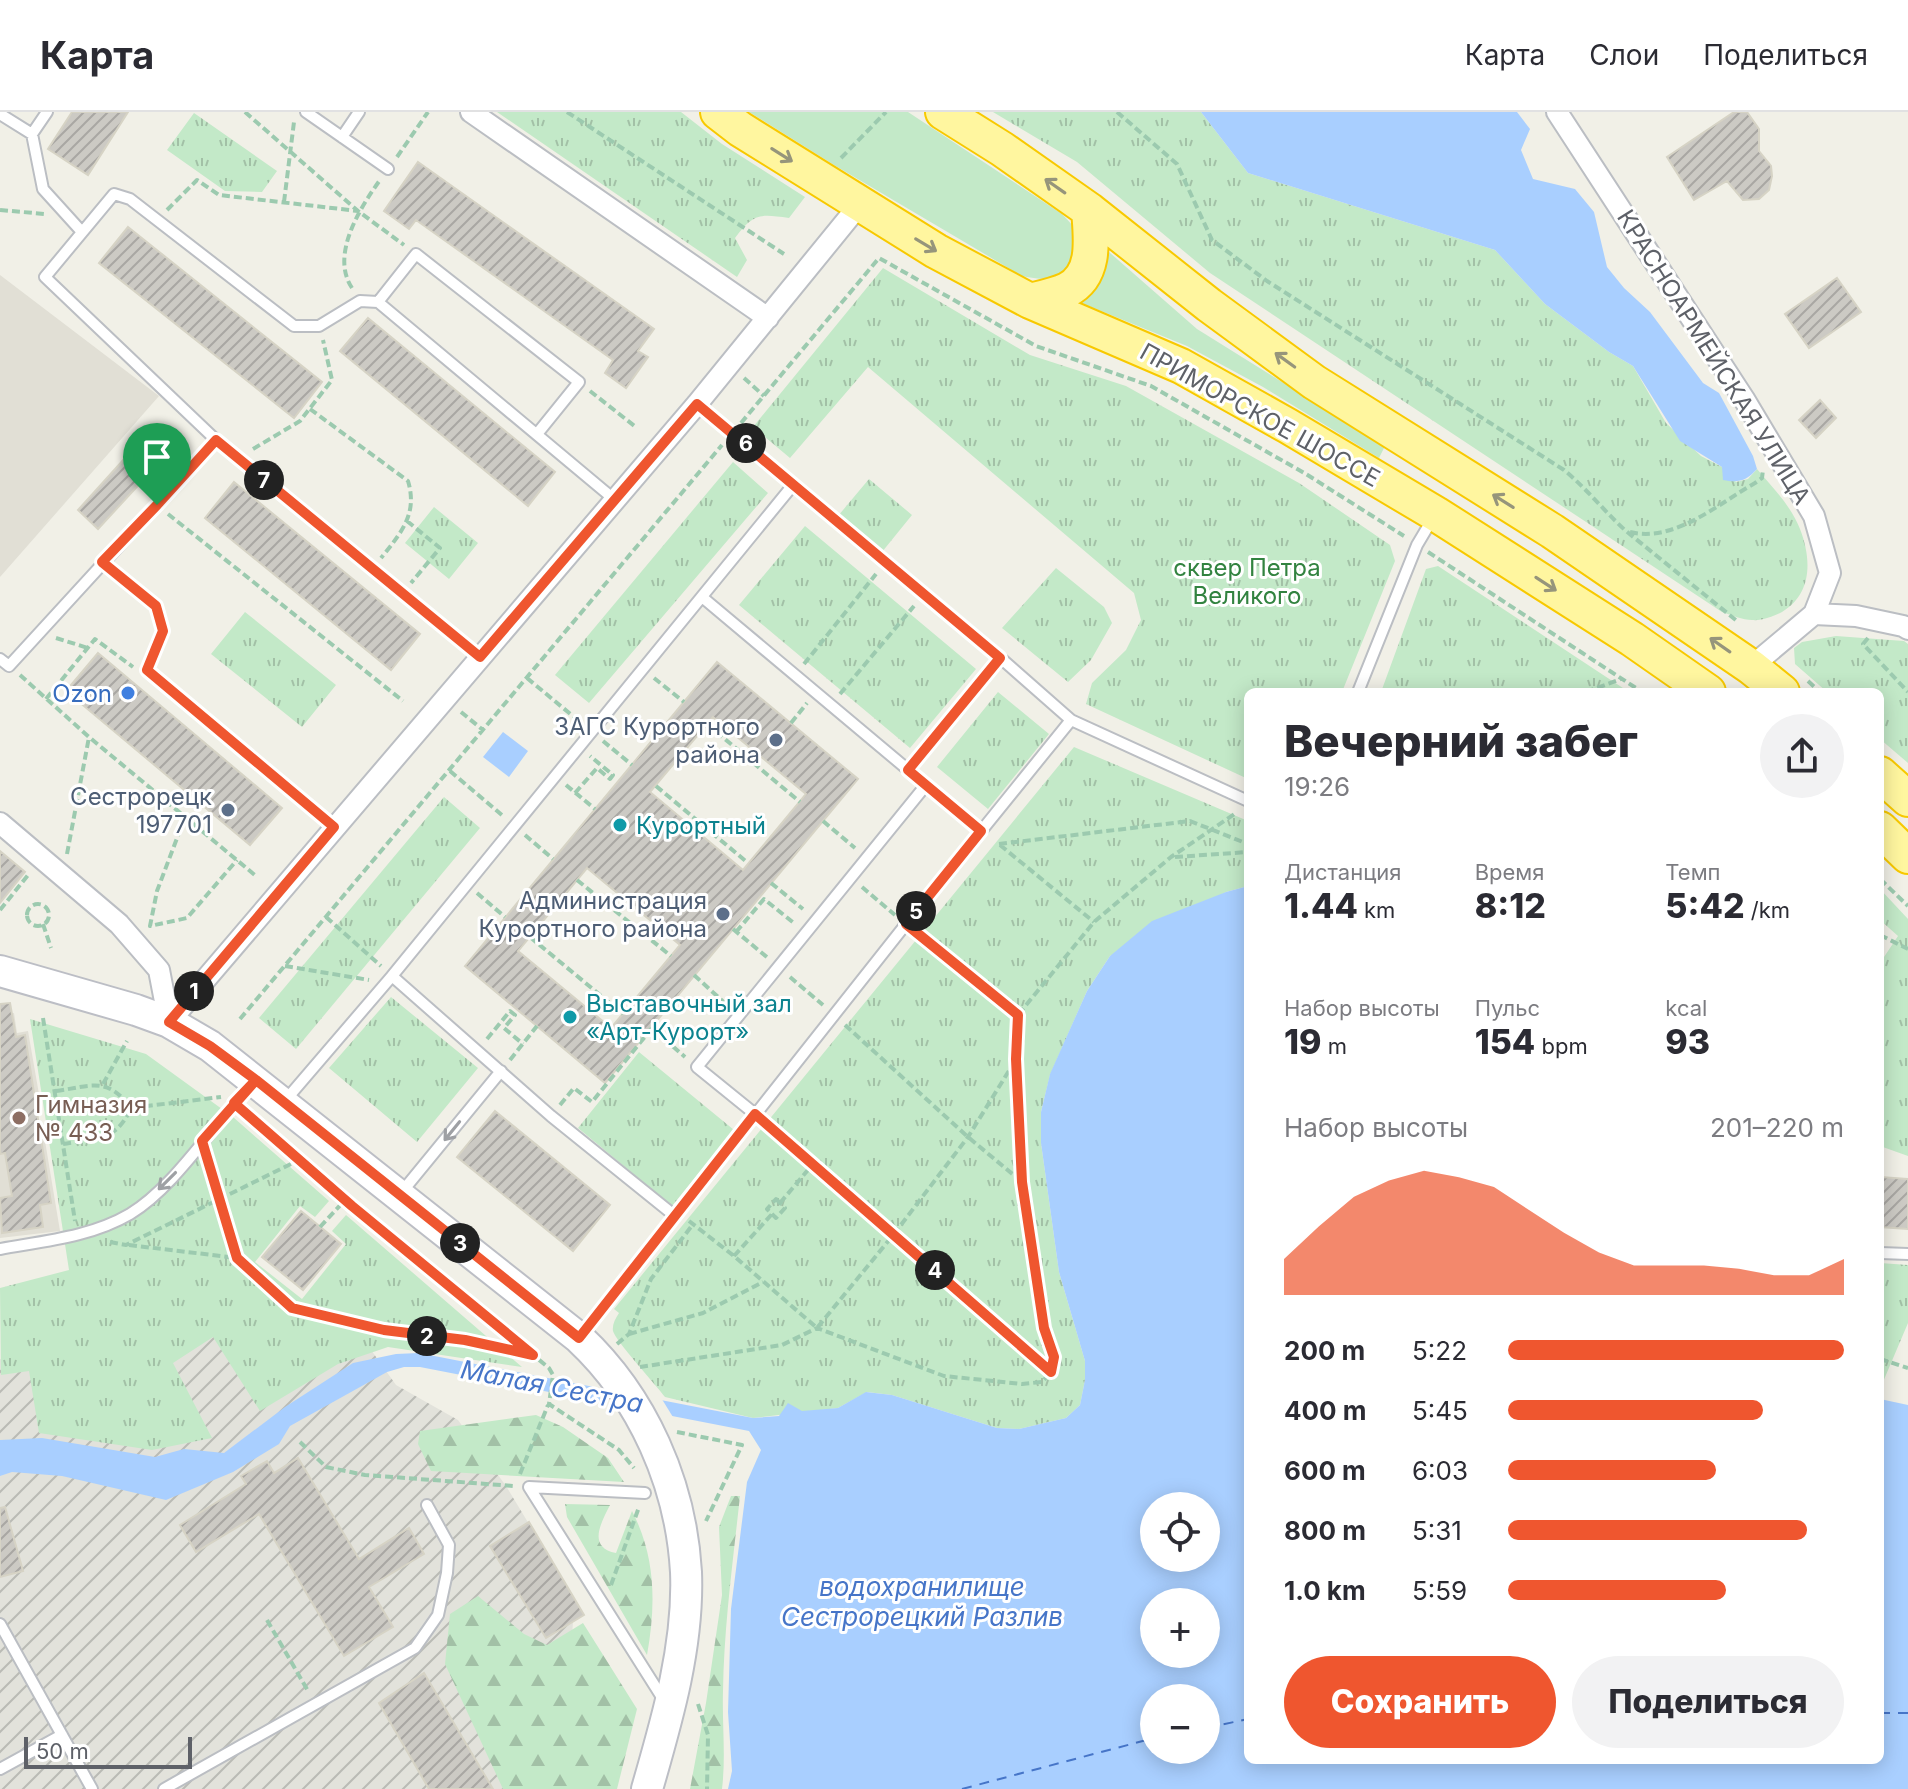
<!DOCTYPE html>
<html lang="ru">
<meta charset="utf-8">
<style>
body{margin:0;font-family:Inter,sans-serif;background:#f2f2f3;color:#2b2b33;height:100vh;display:flex;flex-direction:column;font-size:30px;white-space:nowrap}
*{box-sizing:border-box;margin:0}
p{font-size:26px;color:#7c7c81}
.icon{flex:none;width:44px;height:44px;fill:none;stroke:currentColor;stroke-width:2;stroke-linecap:round;stroke-linejoin:round}
.map{position:relative;flex:1;overflow:hidden}
.details{position:absolute;left:1244px;top:576px;width:640px;height:1076px;display:flex;flex-direction:column;background:#fff;border-radius:12px;box-shadow:0 4px 20px #0003}
.details>*{flex:none}
.fabs{position:absolute;left:1140px;top:1380px;display:grid;gap:16px}
.fabs a{display:grid;place-items:center;width:80px;height:80px;border-radius:50%;background:#fff;box-shadow:0 4px 20px #0003;font-size:40px}
.scale{position:absolute;left:24px;bottom:20px;width:168px;box-sizing:border-box;padding-left:8px;border:4px solid #5e6168;border-top:0;font-size:22px;line-height:28px;white-space:nowrap;color:#5e6168;-webkit-text-stroke:6px #fff;paint-order:stroke}
.pin{position:absolute;display:grid;place-items:center;width:68px;height:68px;color:#fff;margin:-82px -34px;border-radius:50% 50% 50% 0;rotate:-45deg;box-shadow:0 0 8px #0007}
.pin .icon{rotate:45deg}
.km{position:absolute;width:40px;height:40px;margin:-20px;border-radius:50%;background:#222;color:#fff;font-size:22px;line-height:40px;text-align:center}
.round{display:grid;place-items:center;flex:none;width:84px;height:84px;border-radius:42px;background:#f2f2f3}
.head{display:flex;align-items:center;justify-content:space-between;height:136px;padding:0 40px}
h1{font-size:44px;font-weight:800;line-height:60px}
.stats{display:grid;grid-template-columns:repeat(3,1fr);gap:12px;height:136px;padding:8px 40px}
.stats div{display:grid;align-content:center}
.stats b{font-size:34px;font-weight:800}
.stats small{font-size:22px;font-weight:400}
.stats p{font-size:22px}
.chart{height:224px;padding:16px 40px}
.chart p{display:flex;justify-content:space-between}
.chart svg{width:100%;height:144px;margin-top:8px;fill:#ef562f;opacity:.7}
.action{display:flex;gap:16px;margin-top:auto;padding:16px 40px}
.action a{flex:1;height:92px;border-radius:48px;background:#ef562f;color:#fff;font-size:32px;font-weight:800;line-height:92px;text-align:center}
.action a+a{background:#f2f2f3;color:#2b2b33}
ul{padding:0 40px;list-style:none;font-size:26px}
li{display:grid;grid-template-columns:128px 96px 1fr;align-items:center;height:60px}
li i{height:20px;border-radius:10px;background:#ef562f}
header{display:flex;align-items:center;gap:48px;box-sizing:border-box;height:112px;padding:0 40px;background:#fff;border-bottom:2px solid #e1e1e2}
header strong{font-size:38px}
nav{display:flex;gap:44px;margin-inline-start:auto;font-size:28px}
.map>svg:first-child{display:block}
.industrial{fill:url(#industrial-furrows)}
.education{fill:#e1dfd5}
.green{fill:#c3e9c8}
.forest{fill:url(#forest-firs)}
.park{fill:url(#park-tufts)}
.water{fill:#a9cfff;fill-rule:evenodd}
.pier{fill:#f1f0e7}
.lines{fill:none;stroke-linecap:round;stroke-linejoin:round}
.ferry{stroke:#4675c8;stroke-width:2;stroke-dasharray:10 8;stroke-linecap:butt}
.building{fill:url(#building-hatch);stroke:#d6d3c5;stroke-width:2;fill-rule:evenodd}
.service-casing{stroke:#bbbec3;stroke-width:14}
.minor-casing{stroke:#bbbec3;stroke-width:24}
.secondary-casing{stroke:#bcbec5;stroke-width:34}
.trunk-casing{stroke:#f8c900;stroke-width:38}
.path{stroke:#9ccaaf;stroke-width:4;stroke-dasharray:8 4;stroke-linecap:butt}
.service{stroke:#fff;stroke-width:10}
.minor{stroke:#fff;stroke-width:20}
.secondary{stroke:#fff;stroke-width:30}
.trunk{stroke:#fff69f;stroke-width:34}
.oneway{stroke:#96957b}
.oneway2{stroke:#9ea0a4}
.route-casing{stroke:#fff;stroke-width:16}
.route{stroke:#ef562f;stroke-width:10}
.shop-dot{fill:#3f7fe0;stroke:#fff;stroke-width:3}
.service-dot{fill:#5c6f8a;stroke:#fff;stroke-width:3}
.culture-dot{fill:#0f9aa8;stroke:#fff;stroke-width:3}
.education-dot{fill:#8d6e63;stroke:#fff;stroke-width:3}
.labels{text-anchor:middle;dominant-baseline:central;stroke-width:6;stroke-linejoin:round;paint-order:stroke}
.street-label{font-size:24px;fill:#5e6168;stroke:#fff}
.park-label{font-size:24px;fill:#328340;stroke:#fff}
.shop-label{font-size:24px;fill:#366cbe;stroke:#fff;text-anchor:end}
.service-label{font-size:24px;fill:#4e5e75;stroke:#fff;text-anchor:end}
.culture-label{font-size:24px;fill:#0d838f;stroke:#fff;text-anchor:start}
.education-label{font-size:24px;fill:#785e54;stroke:#fff;text-anchor:start}
.water-label{font-size:26px;font-style:italic;fill:#4675c8;stroke:#fff}
</style>
<header>
<strong>Карта</strong>
<nav><a>Карта</a><a>Слои</a><a>Поделиться</a></nav>
</header>
<div class="map">
<svg width="1908" height="1677" viewBox="0 0 1908 1677">
<defs>
<pattern id="industrial-furrows" width="10" height="10" patternUnits="userSpaceOnUse" patternTransform="scale(2)"><rect width="10" height="10" fill="#e2e2db"/><path d="M-1 1l2-2M0 10L10 0M9 11l2-2" fill="none" stroke="#babbb5"/></pattern>
<pattern id="forest-firs" width="22" height="20" patternUnits="userSpaceOnUse" patternTransform="scale(2)"><rect width="22" height="20" fill="#c3e9c8"/><path d="M5 1l3.5 6h-7zM16 11l3.5 6h-7z" fill="#a2c0a6"/></pattern>
<pattern id="park-tufts" width="24" height="20" patternUnits="userSpaceOnUse" patternTransform="scale(2)"><rect width="24" height="20" fill="#c3e9c8"/><path d="M3 7l-1-3M5 7V3M7 7l1-3M15 17l-1-3M17 17v-4M19 17l1-3" fill="none" stroke="#a2c0a6"/></pattern>
<pattern id="building-hatch" width="6" height="6" patternUnits="userSpaceOnUse" patternTransform="scale(2)"><rect width="6" height="6" fill="#cccac4"/><path d="M-1 1l2-2M0 6l6-6M5 7l2-2" fill="none" stroke="#a9a7a3"/></pattern>
</defs>
<rect width="100%" height="100%" fill="#f1f0e7"/>
<path class="industrial" d="M168,1222l196,6 32,45 62,35 48,66 78,129 -11,7 -7,99 -11,68h-555v-430l79,-6z"/>
<path class="education" d="M0,163l159,121 -159,181z
M14,901l3,20 11,-2 12,69 -5,2 6,33h3l16,96 -60,7v-223z"/>
<path class="green" d="M749,0h159l154,102 14,15c-5,40 -8,57 -54,47l-188,-111z
M1109,140l88,77 188,117 -6,12 -116,-71 -76,-41 -108,-44 19,-20z"/>
<path class="forest" d="M536,1303l27,12 45,31 16,24 -193,-11 -13,-27 2,-13z
M731,1384h9c-7,65 -16,130 -17,195 -1,33 3,65 -1,98h-32l16,-86 16,-108 -3,-68z
M565,1392l45,1c-9,18 -23,42 6,48l16,-42c24,46 24,94 15,144l-80,-138z
M478,1484l46,38 23,11 36,-22 54,86 -20,80h-114l-58,-125 5,-50z"/>
<path class="park" d="M497,0h184l41,32 83,53 -16,21c-30,-4 -35,-5 -54,20l12,22 -10,17z
M993,0h208l47,61 247,77 50,54 64,48 24,14 33,57 35,33 21,11 14,15 12,-3 9,-10c16,19 34,37 43,60 12,31 12,65 -18,83 -8,4 -20,9 -30,8 -9,0 -21,-5 -30,-8l-512,-339 -133,-111z
M194,1l83,58 -15,21 -37,-1 -58,-41z
M883,156l147,87 96,31 173,97 91,62 5,16 -53,131h-94v87l-162,-75 6,-21 34,-33 15,-30 -7,-27 -266,-226 -78,91 -37,-31z
M733,350l35,31 -179,210 -34,-28z
M869,367l43,36 -30,37 -44,-36z
M434,395l44,36 -29,36 -44,-36z
M805,414l171,143 -66,79 -171,-143z
M1438,454l191,126h-248l45,-123z
M1056,456l48,39 8,16 -21,37 -23,22 -66,-54z
M245,500l91,73 -34,42 -91,-73z
M1836,524l68,5 4,3v119l-28,-24v-47h-53l-32,-28 -1,-16 8,-6z
M998,580l51,42 -61,75 -51,-42z
M1074,635l174,74v65l-22,6 -116,64 -23,35 -37,84 -9,37v31l18,129 26,89v19l-5,25 -14,13 -47,11 -22,-1 -105,-33 -25,-3 -29,16 -85,10 -88,-21c-9,-12 -50,-57 -52,-66 -1,-6 2,-12 6,-18l-5,-4z
M444,685l36,31 -184,221 -37,-31z
M1880,777l28,30v237l-28,-10v-183l18,-27 -18,-16z
M391,885l87,71 -61,74 -88,-74z
M30,907l116,35 87,63 96,84 -14,16 -15,-11 -45,56 47,37 44,-55 -14,-13 14,-16 176,152 -134,-20 -50,17 -78,47 -47,-74 -40,26 39,75 -60,12 -113,-17 -10,-62 -28,4 -1,-87 69,-18z
M639,940l95,78 -62,76 -94,-78z
M1880,1151l28,2v58l-28,66z"/>
<path class="water" d="M1201,0h316l13,17 -9,21 12,29 42,10 19,23 13,55 17,21 26,24 53,71 16,10 34,63 4,13c-11,12 -18,14 -34,11l-1,-13 -42,-26 -47,-75 -24,-14 -64,-48 -50,-54 -247,-77z
M503,620l25,19 -19,26 -26,-20z
M1248,774v874h632v-361l28,6v384h-1180l4,-18 -4,-59 3,-103 16,-127 14,-32 -12,-19 -329,-64h-16l-17,5 -97,54 -11,18 -46,28 -67,28 -104,-24 -50,-4 -12,4v-36l42,-2 113,19 29,-8 40,4 61,-46 68,-44 43,-9 23,-1 334,65 26,-2 9,-13 14,8 36,-3 28,-16 26,3 105,33 22,1 47,-11 14,-13 5,-25v-19l-26,-89 -18,-129v-31l9,-38 37,-83 23,-35 42,-35 74,-29zM1154,1394h52v52h-52zM1154,1490h52v52h-52zM1154,1586h52v52h-52z"/>
<path class="pier" d="M589,1270l71,14 16,26 -68,-13z"/>
<g class="lines">
<path class="ferry" d="M1880,1601h28
M1206,1616l42,-9
M962,1677l192,-51"/>
</g>
<path class="building" d="M72,0h56l-40,63 -40,-26z
M1734,0h13l12,17v22l12,15 1,10 -3,14 -10,9 -16,1 -16,-19 -33,19 -27,-43z
M418,50l236,167 -16,22 10,6 -22,31 -21,-15 8,-13 -197,-140 -7,9 -25,-18z
M128,115l194,155 -28,36 -195,-155z
M1837,166l24,34 -52,36 -24,-34z
M368,206l187,154 -27,34 -188,-155z
M1820,288l16,18 -20,20 -17,-18z
M135,335l21,19 -58,63 -20,-19z
M234,370l186,152 -29,36 -186,-152z
M98,541l184,155 -32,37 -184,-154z
M717,550l141,117 -253,304 -140,-117zM713,605l93,77 -63,76 -93,-78zM587,756l93,77 -69,83 -93,-77z
M0,739l25,21 -25,31z
M10,891l6,34 9,-2 26,168 -11,2 3,22 -41,6 -2,-35 12,-2 -7,-43 -5,1v-150z
M495,999l115,94 -37,46 -116,-94z
M1880,1065l28,2v50l-28,-2z
M301,1099l40,33 -38,46 -41,-33z
M298,1346l61,101 50,-31 15,26 -55,33 24,40 -49,29 -85,-142 -63,38 -16,-27 66,-41 -5,-8 26,-15 7,12z
M5,1395l18,64 -23,6v-69z
M529,1410l55,93 -38,23 -56,-92z
M424,1561l69,116h-64l-50,-86z"/>
<g class="lines">
<defs>
<path id="service" d="M306,0l82,57
M0,2l32,20 15,-22
M32,22l11,55 39,43
M342,25l17,-25
M378,190l-18,-1 -41,25h-25l-164,-127 -16,-5 -69,83 171,163 264,217
M697,292l290,242 84,74 177,81
M537,322l42,-52 -163,-128 -38,48 237,198
M102,450l54,44 7,25 -16,39 187,157
M702,485l279,234
M0,547l9,7 207,-226
M1358,580l59,-147 16,-27
M908,658l92,-112
M284,990l108,-126
M755,1002l-58,-47 229,-282
M401,1081l100,-122
M675,1104l-124,-100 -159,-140 401,-491
M0,1137c44,-8 91,-12 130,-35 45,-27 84,-91 122,-129
M1880,1141l28,1
M581,1223l325,-411 165,-204
M645,1381l-116,-6 136,215
M0,1512l92,165
M0,1657l62,-34
M164,1677l251,-141 23,-33 9,-42 2,-28 -22,-40"/>
<path id="minor" d="M471,0l297,206
M1557,0l187,287 70,117 16,57 -16,41 42,2 47,10 5,3
M1751,555l63,-53
M0,711l119,101 40,46 10,52
M169,910l528,-618 163,-200"/>
<path id="secondary" d="M0,859l136,39 33,12 41,24 369,292c64,60 102,146 107,234 3,73 -19,148 -39,217"/>
<path id="trunk" d="M718,0l22,17 196,122 94,50 151,65 107,60 148,88 196,125 76,53
M943,0l59,37 87,61 120,95 105,77 238,149 199,136 31,25
M1030,189c12,-3 26,-6 37,-11 30,-15 24,-53 22,-80
M1880,662l28,25
M1880,717l28,27"/>
</defs>
<use href="#service" class="service-casing"/>
<use href="#minor" class="minor-casing"/>
<use href="#secondary" class="secondary-casing"/>
<use href="#trunk" class="trunk-casing"/>
<path class="path" d="M245,0l113,99 46,34
M567,0l217,142
M1117,0l60,52 35,76 55,41 297,189c24,20 40,41 62,61l111,90
M397,45l31,-45
M841,46l45,-46
M284,90l10,-80
M0,98l45,4
M167,98l30,-30 22,15 139,16
M352,176c-22,-33 8,-80 28,-108
M744,266l20,18
M590,279l47,37
M310,297l98,72c10,33 -7,52 -27,77
M741,311l138,-165 157,88 115,40 155,88 98,62
M253,337l47,-28 32,-41 -9,-40
M168,402l235,187
M407,409l33,27 -29,35
M1630,420c44,11 88,-28 125,-49l7,-5 1,-8
M1428,440l214,140
M56,526l32,10
M1868,526l-5,6 45,48
M804,552l72,-90
M20,563l69,62 167,139
M527,566l53,44
M654,566l30,24
M1808,569l12,11
M1586,580l35,-13
M840,582l74,-88
M46,587l49,-60 38,28
M461,600l22,18
M791,611l16,-20
M707,612l93,78
M603,629l29,24
M450,659l53,45
M566,673l29,24
M656,674l92,77
M575,681l22,-25 13,11 3,-4 -23,-19
M185,705l-28,74 -7,35 37,-8 50,-58
M823,709l32,27
M525,723l28,24
M999,732l191,-23 58,23
M1000,733l94,77
M67,742l22,-117
M1175,745l73,-5
M1880,767l28,27
M577,768l94,76
M771,771l32,26
M862,775l33,28
M477,781l28,24
M27 803a11 11 0 1 1 22 0a11 11 0 1 1-22 0Z
M0,798l28,-35
M326,805l55,49
M43,812l8,24
M733,817l35,29
M736,820l28,-33 31,25
M918,821l100,82
M1880,823l28,14
M530,825l93,77
M285,854l84,14
M694,863l34,31
M790,865l33,28
M43,906l32,203
M240,907l482,-574
M845,913l123,112 54,45
M487,927l23,-28 5,4 -11,13 19,16
M510,948l27,-34
M103,972l24,-43
M56,979c36,-5 51,-15 75,17
M560,993l14,-17 18,14 60,-74 33,29
M245,1001l107,93 197,162 4,7 -4,29 70,46 15,18
M766,1011l285,249
M63,1032c33,-6 53,-2 68,-36l90,-11
M207,1047l30,99 55,50 92,22 81,10 64,14
M776,1087l9,9 -9,10 -9,-9z
M780,1091l33,-39
M689,1109l45,35 83,72 77,-94 74,-97 47,-76
M320,1115l25,-27
M110,1130l16,3 173,-85
M129,1133l108,13
M734,1144l38,-42
M629,1222l74,-21 60,-31
M617,1232l12,-10 22,-55 43,-56
M1880,1247l28,9
M640,1255l142,-22 35,-17 127,48 78,8 20,-2 9,-10 3,-15 -10,-29 -22,-146 -6,-123 2,-44 76,-93 77,-65 65,-44
M677,1320l65,13 -36,76
M300,1330l26,25 39,8 149,11
M520,1362l28,-69
M611,1473l28,-78
M267,1508l41,71
M698,1592l10,31 -1,54"/>
<use href="#service" class="service"/>
<use href="#minor" class="minor"/>
<use href="#secondary" class="secondary"/>
<use href="#trunk" class="trunk"/>
</g>
<defs><path id="oneway-shaft" d="M-6 0H5M1.5-3L5.5 0L1.5 3" fill="none" stroke-width="1.6" stroke-linecap="round" stroke-linejoin="round" transform="scale(2)"/></defs>
<g class="oneway">
<use href="#oneway-shaft" transform="translate(782 43) rotate(32)"/>
<use href="#oneway-shaft" transform="translate(1055 74) rotate(-145)"/>
<use href="#oneway-shaft" transform="translate(926 133) rotate(31)"/>
<use href="#oneway-shaft" transform="translate(1285 248) rotate(-144)"/>
<use href="#oneway-shaft" transform="translate(1503 389) rotate(-148)"/>
<use href="#oneway-shaft" transform="translate(1546 472) rotate(33)"/>
<use href="#oneway-shaft" transform="translate(1720 533) rotate(-145)"/>
</g>
<g class="oneway2">
<use href="#oneway-shaft" transform="translate(452 1019) rotate(129)"/>
<use href="#oneway-shaft" transform="translate(167 1069) rotate(135)"/>
</g>
<g class="lines">
<defs>
<path id="route" d="M157,393l-55,57 54,44 7,25 -16,39 187,157 -165,195 41,24 46,34 -22,23 118,103 181,149 -68,-15 -81,-10 -92,-22 -55,-50 -35,-117 54,-61 323,258 176,-224 296,258 3,-15 -10,-29 -22,-146 -6,-123 2,-44 -112,-91 75,-93 -73,-61 92,-112 -303,-254 -217,253 -264,-217 -59,65"/>
</defs>
<use href="#route" class="route-casing"/>
<use href="#route" class="route"/>
</g>
<circle class="shop-dot" cx="128" cy="581" r="8"/>
<g class="service-dot">
<circle cx="776" cy="628" r="8"/>
<circle cx="228" cy="698" r="8"/>
<circle cx="723" cy="802" r="8"/>
</g>
<g class="culture-dot">
<circle cx="620" cy="713" r="8"/>
<circle cx="570" cy="905" r="8"/>
</g>
<circle class="education-dot" cx="19" cy="1006" r="8"/>
<g class="labels">
<g class="street-label">
<text transform="translate(1714 245) rotate(58)">КРАСНОАРМЕЙСКАЯ УЛИЦА</text>
<text transform="translate(1260 303) rotate(29)">ПРИМОРСКОЕ ШОССЕ</text>
</g>
<g class="park-label">
<text x="1247" y="455">сквер Петра<tspan x="1247" dy="28">Великого</tspan></text>
</g>
<g class="shop-label">
<text x="112" y="581">Ozon</text>
</g>
<g class="service-label">
<text x="760" y="614">ЗАГС Курортного<tspan x="760" dy="28">района</tspan></text>
<text x="212" y="684">Сестрорецк<tspan x="212" dy="28">197701</tspan></text>
<text x="707" y="788">Администрация<tspan x="707" dy="28">Курортного района</tspan></text>
</g>
<g class="culture-label">
<text x="636" y="713">Курортный</text>
<text x="586" y="891">Выставочный зал<tspan x="586" dy="28">«Арт-Курорт»</tspan></text>
</g>
<g class="education-label">
<text x="35" y="992">Гимназия<tspan x="35" dy="28">№ 433</tspan></text>
</g>
<g class="water-label">
<text transform="translate(552 1274) rotate(11)">Малая Сестра</text>
<text x="922" y="1474">водохранилище<tspan x="922" dy="30">Сестрорецкий Разлив</tspan></text>
</g>
</g>
</svg>
<div class="fabs">
<a><svg class="icon" aria-label="locate" viewBox="0 0 24 24"><circle cx="12" cy="12" r="6"/><path d="M12 2v4M12 18v4M2 12h4M18 12h4"/></svg></a>
<a>+</a>
<a>−</a>
</div>
<div class="scale">50 m</div>
<div class="pin" style="left:157px;top:393px;background:#1e9e55"><svg class="icon" aria-label="arrive" viewBox="0 0 24 24"><path d="M6 21V4h12l-3 4 3 4H6"/></svg></div>
<b class="km" style="left:194px;top:879px">1</b>
<b class="km" style="left:427px;top:1224px">2</b>
<b class="km" style="left:460px;top:1131px">3</b>
<b class="km" style="left:935px;top:1158px">4</b>
<b class="km" style="left:916px;top:799px">5</b>
<b class="km" style="left:746px;top:331px">6</b>
<b class="km" style="left:264px;top:368px">7</b>
<section class="details">
<div class="head"><div><h1>Вечерний забег</h1><p>19:26</p></div><a class="round"><svg class="icon" aria-label="share" viewBox="0 0 24 24"><path d="M12 15V3M7 8l5-5 5 5M5 13v7h14v-7"/></svg></a></div>
<div class="stats">
<div><p>Дистанция</p><b>1.44<small> km</small></b></div>
<div><p>Время</p><b>8:12</b></div>
<div><p>Темп</p><b>5:42<small> /km</small></b></div>
</div>
<div class="stats">
<div><p>Набор высоты</p><b>19<small> m</small></b></div>
<div><p>Пульс</p><b>154<small> bpm</small></b></div>
<div><p>kcal</p><b>93</b></div>
</div>
<div class="chart"><p><span>Набор высоты</span>201–220 m</p>
<svg viewBox="0 0 160 44" preserveAspectRatio="none"><path d="M0 44V33L10 23L20 14L30 9L40 6L50 8L60 11L70 18L80 25L90 31L100 35L110 35L120 35L130 36L140 38L150 38L160 33V44z"/></svg>
</div>
<ul>
<li><b>200 m</b>5:22<i style="width:100%"></i></li>
<li><b>400 m</b>5:45<i style="width:76%"></i></li>
<li><b>600 m</b>6:03<i style="width:62%"></i></li>
<li><b>800 m</b>5:31<i style="width:89%"></i></li>
<li><b>1.0 km</b>5:59<i style="width:65%"></i></li>
</ul>
<div class="action"><a>Сохранить</a><a>Поделиться</a></div>
</section>
</div>
